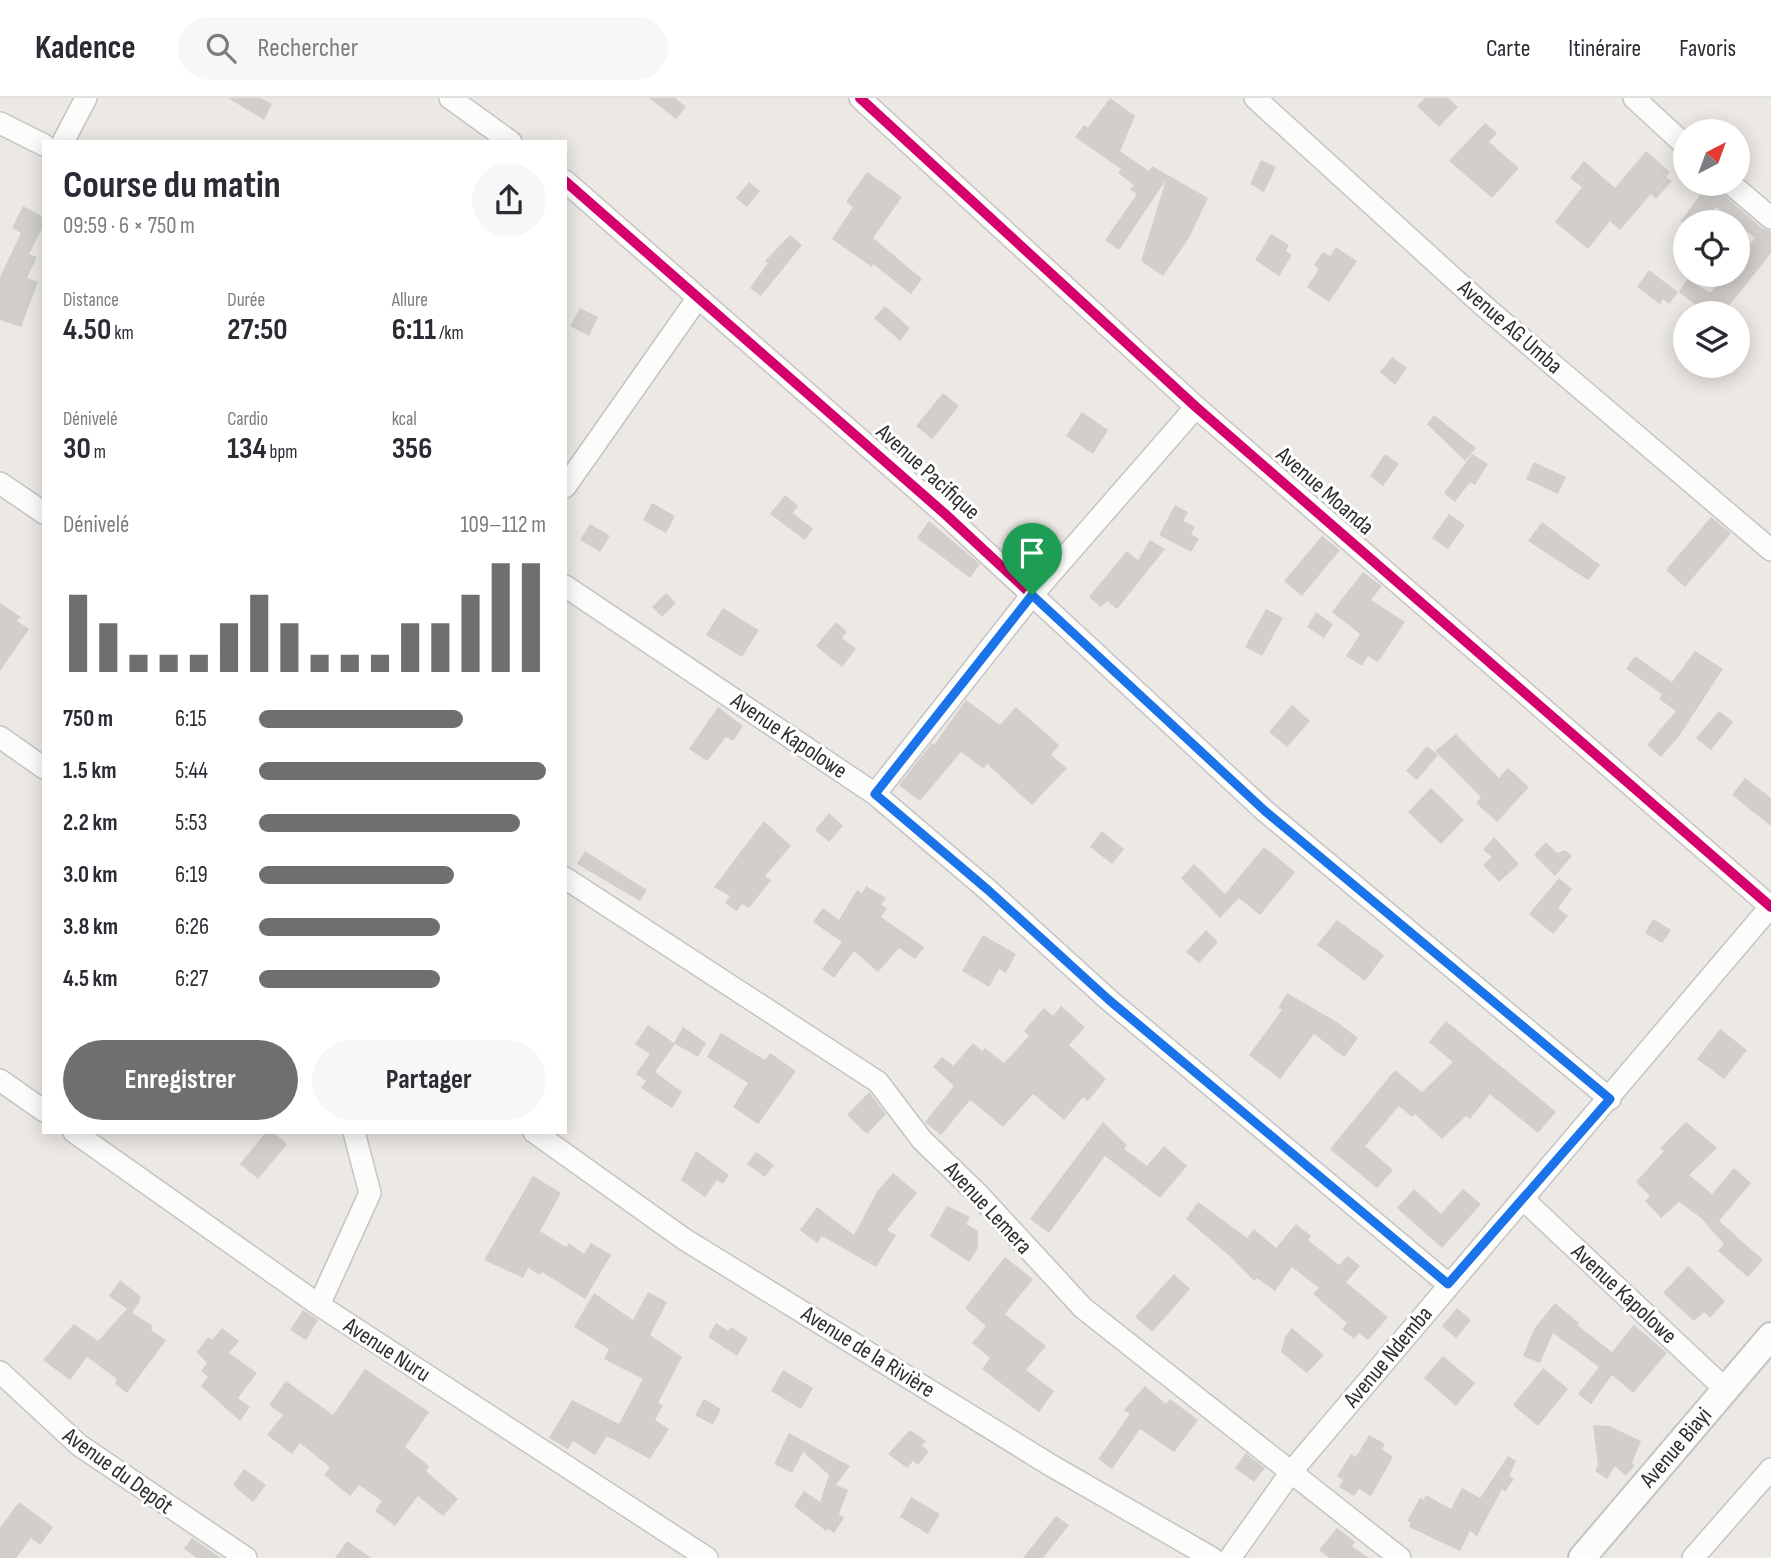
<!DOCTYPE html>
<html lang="fr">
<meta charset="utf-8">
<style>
body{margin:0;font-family:"Sofia Sans Condensed",sans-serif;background:#f7f7f7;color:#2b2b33;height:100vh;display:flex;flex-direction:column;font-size:26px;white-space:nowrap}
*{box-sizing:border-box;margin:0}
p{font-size:23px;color:#7c7c81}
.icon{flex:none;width:38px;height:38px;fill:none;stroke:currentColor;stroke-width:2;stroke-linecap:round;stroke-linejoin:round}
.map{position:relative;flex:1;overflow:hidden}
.sheet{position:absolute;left:42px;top:42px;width:525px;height:994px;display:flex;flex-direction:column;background:#fff;border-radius:0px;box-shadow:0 4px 18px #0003}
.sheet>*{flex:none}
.needle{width:46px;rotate:41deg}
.fabs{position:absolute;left:1673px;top:21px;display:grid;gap:14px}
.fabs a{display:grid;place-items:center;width:77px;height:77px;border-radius:50%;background:#fff;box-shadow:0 4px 18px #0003;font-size:35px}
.pin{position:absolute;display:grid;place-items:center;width:60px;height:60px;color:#fff;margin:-72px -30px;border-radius:50% 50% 50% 0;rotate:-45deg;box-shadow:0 0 7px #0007}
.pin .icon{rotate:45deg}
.round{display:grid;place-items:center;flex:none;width:74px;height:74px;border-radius:37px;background:#f7f7f7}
.overview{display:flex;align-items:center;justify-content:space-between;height:119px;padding:0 21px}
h1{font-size:38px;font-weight:700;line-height:52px}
.figures{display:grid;grid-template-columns:repeat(3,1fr);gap:10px;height:119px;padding:7px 21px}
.figures div{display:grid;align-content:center}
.figures b{font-size:30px;font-weight:700}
.figures small{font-size:19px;font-weight:400}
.figures p{font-size:19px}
.chart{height:196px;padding:14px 21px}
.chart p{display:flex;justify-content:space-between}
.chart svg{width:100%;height:126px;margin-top:7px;stroke:#706f6e;stroke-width:6}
.primary-button{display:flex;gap:14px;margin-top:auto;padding:14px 21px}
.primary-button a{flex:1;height:80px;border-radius:42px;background:#706f6e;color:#fff;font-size:28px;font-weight:700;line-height:80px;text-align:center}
.primary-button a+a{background:#f7f7f7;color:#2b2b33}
ul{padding:0 21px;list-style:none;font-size:23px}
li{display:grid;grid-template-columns:112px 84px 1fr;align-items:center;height:52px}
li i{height:18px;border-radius:9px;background:#706f6e}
header{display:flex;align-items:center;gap:42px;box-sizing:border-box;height:98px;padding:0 35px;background:#fff;border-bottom:2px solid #e1e1e2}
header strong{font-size:33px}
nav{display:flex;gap:38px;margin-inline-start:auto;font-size:24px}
.search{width:490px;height:63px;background:#f7f7f7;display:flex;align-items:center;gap:18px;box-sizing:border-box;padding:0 24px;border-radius:38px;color:#7c7c81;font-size:26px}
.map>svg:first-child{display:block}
.building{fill:#d1cecb}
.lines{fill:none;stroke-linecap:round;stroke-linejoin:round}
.minor-casing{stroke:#c5c4c5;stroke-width:24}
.tertiary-casing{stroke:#c5c4c5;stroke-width:30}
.minor{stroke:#fcfcfb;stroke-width:21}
.tertiary{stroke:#fcfcfb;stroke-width:26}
.cycleway-casing{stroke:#fff;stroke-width:15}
.cycleway{stroke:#d6006c;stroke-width:10}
.route-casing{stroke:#fff;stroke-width:14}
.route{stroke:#1a73e8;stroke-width:9}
.labels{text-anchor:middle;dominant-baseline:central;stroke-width:6;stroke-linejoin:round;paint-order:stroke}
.street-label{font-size:23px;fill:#2e2e2e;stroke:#fff}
</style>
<header>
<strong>Kadence</strong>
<div class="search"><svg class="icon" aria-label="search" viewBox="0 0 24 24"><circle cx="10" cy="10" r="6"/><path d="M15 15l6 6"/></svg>Rechercher</div>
<nav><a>Carte</a><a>Itinéraire</a><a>Favoris</a></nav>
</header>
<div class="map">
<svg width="1771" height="1460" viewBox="0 0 1771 1460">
<rect width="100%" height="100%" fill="#ece8e4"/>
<path class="building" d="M228,0h33l11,6 -8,16z
M649,0h26l11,9 -10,12z
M1110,0l25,18 -15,35 29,20 3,-5 56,32 -19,40 -26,38 -22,-15 25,-81 -47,70 -14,-10 32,-46 -7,-4 4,-5 -16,-12 3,-4 -46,-32 9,-12 4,3z
M1425,0h23l10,9 -19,20 -22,-21z
M1485,25l12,10 -8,9 30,26 -27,30 -43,-37z
M1646,53l24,21 -4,5 6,4 -16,18 -5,-5 -31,36 -10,-9 -22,28 -33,-27 27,-35 -12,-9 14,-17 31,27z
M1261,62l15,7 -12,25 -14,-8z
M867,74l35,25 -29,41 49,41 -11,15 -38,-30 -1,3 -40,-28 21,-32 -7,-5z
M749,84l11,9 -13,16 -11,-9z
M1708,86l10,2 5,8 39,34 9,3v22l-48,60h-17l-27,-21 8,-13 23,14 15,-18h13v-16l17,-21 -39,-31 -11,15h-25z
M23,108l21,11v8l-15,29 8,3 -10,21 11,4 -17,45 -21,-7v-43l21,-44 -9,-5z
M1271,136l18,11 -3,6 6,4 -13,21 -24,-16z
M790,137l12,10 -41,51 -11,-8 18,-25 -3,-2z
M1336,149l21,14 -28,41 -22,-15 12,-18 -5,-4 9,-13 7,4z
M1649,172l29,22 -9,12 -6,-5 -3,5 -23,-17z
M885,208l25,22 -10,13 -26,-23z
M580,210l18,9 -9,19 -19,-10z
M1392,259l15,11 -12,17 -15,-13z
M943,295l16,13 -27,33 -16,-13z
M1082,314l26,18 -15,24 -27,-18z
M1434,317l42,33 -11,13 -38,-37z
M1385,356l14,10 -16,22 -13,-10z
M1472,356l16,10 -13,21 -5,-3 -15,20 -11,-9z
M1534,364l32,15 -8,17 -32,-15z
M785,397l13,11 -5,7 20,16 -8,11 -35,-26z
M652,405l23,13 -9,17 -23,-13z
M1175,407l13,7 -5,9 12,6 -4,7 8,5 -8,13 -32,-17z
M1449,416l16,11 -17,24 -16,-11z
M1711,419l20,16 -46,54 -19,-17z
M929,423l51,43 -10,14 -53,-40z
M1542,424l58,43 -12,15 -60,-39z
M590,426l20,12 -10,16 -20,-12z
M1322,438l18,14 -38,46 -18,-15z
M1150,442l15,9 -48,60 -10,-8 -6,6 -12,-10 38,-46 11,9z
M1363,474l19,14 -11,14 34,22 -27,40 -10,-6 -6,10 -16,-10 14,-22 -28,-22z
M666,495l10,10 -14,14 -10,-10z
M0,505l21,14 -4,4 12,8 -29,42z
M723,510l36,22 -17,27 -36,-22z
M1266,511l17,9 -21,38 -17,-9z
M1316,514l17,12 -9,14 -17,-11z
M836,524l11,10 -5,6 14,11 -14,18 -26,-21z
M1695,553l28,18 -44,67 -18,21 -14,-12 29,-34 -17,-12 3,-5 -36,-25 9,-13 37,26z
M966,602l34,25 16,-18 43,38 -8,10 16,13 -35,37 -45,-41 -3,5 -23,-17 -41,49 -21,-16 33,-42 2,2z
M1292,607l18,16 -23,26 -18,-15z
M718,609l25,19 -10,15 -7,-4 -19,24 -18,-12z
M1719,613l14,11 -22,28 -15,-12z
M1456,636l43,44 9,-10 21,19 -32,35 -21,-19 5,-6 -46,-46z
M1427,648l11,9 -21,25 -11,-9z
M1745,680l26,20v28l-39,-31z
M1431,690l33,32 -23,24 -33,-32z
M829,715l14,13 -14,16 -14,-12z
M764,723l27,25 -26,30 6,4 -22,28 -7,-4 -5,7 -12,-8 5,-7 -16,-9z
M1102,733l22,18 -12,15 -22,-17z
M1494,739l25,27 -20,18 -16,-17 9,-8 -9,-7z
M1546,744l11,11 8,-3 7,6 -17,20 -21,-21z
M1264,749l31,25 -35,43 -21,-17 -19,20 -39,-40 13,-14 31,30z
M585,753l62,39 -7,11 -63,-37z
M1559,780l13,11 -14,19 10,8 -15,18 -24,-20z
M866,788l20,12 -5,7 6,3 -6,9 43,30 -9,12 -16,-11 -21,24 -24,-21 -20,27 -12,-9 20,-27 -29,-20 10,-14 16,12 18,-30 5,3z
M1653,821l18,11 -9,13 -17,-10z
M1337,822l47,35 -19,26 -48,-36z
M1206,832l12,12 -19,21 -13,-11z
M983,837l33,19 -10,19 -7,-4 -10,18 -27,-16z
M1287,895l50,29 21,16 -14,19 -30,-23 -34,45 -31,-24 33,-45 -4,-2z
M1061,908l24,21 -16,18 37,34 -18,22 -5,-4 -19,23 -31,-26 -30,33 -33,-27 -29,35 -16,-13 29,-36 -21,-19 9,-10 11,9 20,-23 9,8 3,-3 19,15 25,-27 -5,-5 20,-23 9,8z
M1446,923l110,91 -18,21 -48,-39 -20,25 -4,-3 -24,23 -27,-25 -3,3 -13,-11 -34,40 28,24 -16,18 -47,-39 65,-79 27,22 31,-30 -24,-20z
M648,927l26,18 9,-16 23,16 -8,14 -23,-13 -20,28 27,20 -10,16 -31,-20 5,-7 -10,-7 14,-20 -15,-10z
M1720,931l27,21 -23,29 -27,-20z
M721,935l44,27 5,-7 26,18 -38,53 -25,-17 15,-24 -41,-26z
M869,994l17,22 -19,20 -20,-19z
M1103,1024l24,23 -3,4 23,17 17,-20 23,20 -27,32 -55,-42 -56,77 -19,-14z
M1686,1024l31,26 -28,27 23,19 22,-26 17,15 -32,38 44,39 -15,17 -30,-26 6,-7 -23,-26 -22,-16 -18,16 -16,-17 5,-5 -14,-14 28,-31 -4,-3z
M266,1034h7l14,12 -29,35 -18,-15z
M696,1053l33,24 -6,9 -6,-4 -12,17 -24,-17z
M756,1054l18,13 -9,12 -18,-13z
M893,1075l24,20 -30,37 9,5 -20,32 -54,-31 -5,7 -17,-13 17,-23 37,28 23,-43z
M533,1078l28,17 -21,38 26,16 3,-4 15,11 7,-11 20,12 -26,44 -43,-27 -2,3 -12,-7 -5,10 -39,-18z
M1414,1091l27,25 22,-25 18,15 -39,44 -45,-40z
M1198,1104l49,36 7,-9 22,19 20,-24 15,12 -3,4 31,25 9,-9 12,10 -14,16 42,35 -20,23 -9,-7 -5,6 -12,-10 5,-6 -34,-29 6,-6 -27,-21 -17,24 -18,-13 -3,3 -23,-24 -45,-38z
M947,1108l23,11 -4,7 12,7v17l-9,14 -39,-26z
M1005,1159l28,22 -28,35 41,32 -20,24 28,21 -15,21 -57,-43 8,-11 -18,-15 14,-17 -21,-18z
M1688,1168l37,35 -15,17 -6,-6 -10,9 -31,-28z
M1174,1176l16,15 -38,43 -17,-15z
M120,1182l20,16v5l-8,12 21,13 -2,4 15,10 -39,53 -12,-9 2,-5 -30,-22 -17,23 -27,-20 31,-36 24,17 29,-32 -18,-13z
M648,1194l19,10 -17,33 32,22 -24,46 5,2 -8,15 14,9 -19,30 -43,-23 -12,19 -22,-14 -5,8 -19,-11 23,-38 47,24 24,-45 -39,-20 5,-10 -35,-22 20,-34 39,27z
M1555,1205l24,20 -2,2 35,27 22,-27 33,28 -34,40 -21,-18 -21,29 -13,-10 21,-27 -46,-34 -13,30 -17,-7 11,-27z
M1457,1210l14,12 -15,18 -14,-12z
M303,1212l15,10 -12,20 -16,-10z
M716,1225l12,8 3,-4 17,11 -11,18 -29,-19z
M222,1230l17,13 -10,12 28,20 -19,25 12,9 -10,14 -39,-35 7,-9 -7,-6 6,-8 -10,-11 11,-15 4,3z
M1292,1230l32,27 -17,18 -26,-21 4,-15z
M1443,1258l32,27 -19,23 -32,-28z
M1543,1270l25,21 -30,37 -25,-21z
M365,1271l64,43 -24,35 24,19 -3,5 32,28 -15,17 -25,-20 -23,30 -20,-15 7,-10 -23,-16 -9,11 -26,-21 6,-8 -30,-24 -8,11 -25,-19 16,-20 -14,-10 17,-24 47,34z
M783,1272l30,18 -12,21 -30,-18z
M1145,1288l21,18 4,-5 28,21 -24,32 -34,-23 -28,40 -14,-10 32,-45 -6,-4z
M704,1301l17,10 -8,16 -18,-10z
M1593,1327l16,1 32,15 -9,22 3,2 -9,11 -11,-10 -8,13 -12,-8 3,-6z
M910,1332l16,11 -4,5 7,5 -11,14 -5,-4 -6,7 -19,-14z
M789,1335l61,33 -14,19 12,5 -9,24 5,4 -10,15 -6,-4 -2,2 -32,-25 10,-15 16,11 9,-27 -26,-23 -11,21 -18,-9z
M1369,1337l16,9 -3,5 11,8 -22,39 -12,-7 -5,7 -15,-9 4,-7 -6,-4 14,-22 5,3z
M1246,1355l19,15 -11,14 -19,-14z
M1508,1358l8,5 -7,15 5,3 -9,13 -3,-3 -25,47 -7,-5 -10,20 -51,-24 2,-4 -4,-2 13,-23 4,2 2,-5 25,14 11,-21 18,10z
M244,1371l22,16 -13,17 -20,-17z
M911,1399l29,17 -12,20 -28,-17z
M19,1404l34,25 -13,18 -9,-7 -15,20h-16v-30z
M1056,1418l13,9 -26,33h-20z
M1337,1430l18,14 -3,4 17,12h-40l-10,-8z
M192,1440l29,20h-24l-13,-9z
M347,1443l24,17h-36z"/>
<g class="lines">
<defs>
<path id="minor" d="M450,0l61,44
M860,0l336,309 575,500
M1255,0l230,209 286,243
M1634,0l51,47
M0,25l44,22
M63,44l23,-44
M565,83l380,333 320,297 345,288
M1731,86l40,34
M0,385l44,30
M565,389l132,-188
M565,488l310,208 113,96 121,110 339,284
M0,639l44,31
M875,696l157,-199 164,-188
M565,780l313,204 44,58 56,54 105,114 317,250
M0,982l44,31
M74,1034l245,173 388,253
M534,1034l150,107 368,227 160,92
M1524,1102l200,188
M319,1207l51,-112 -16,-61
M0,1274l79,73 167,113
M1230,1460l61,-86 480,-566
M1693,1460l78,-89"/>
<g id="tertiary">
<path id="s1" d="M1582,1460l189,-222"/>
</g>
</defs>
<use href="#minor" class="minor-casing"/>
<use href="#tertiary" class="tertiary-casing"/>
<use href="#minor" class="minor"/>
<use href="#tertiary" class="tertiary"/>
<defs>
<path id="cycleway" d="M860,0l336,309 575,500
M565,83l380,333 320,297 345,288"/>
</defs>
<use href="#cycleway" class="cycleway-casing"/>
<use href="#cycleway" class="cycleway"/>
</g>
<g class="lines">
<defs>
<path id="route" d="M1032,497l233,216 345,288 -162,185 -339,-284 -121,-110 -113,-96z"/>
</defs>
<use href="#route" class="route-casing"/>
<use href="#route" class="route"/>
</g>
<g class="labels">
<g class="street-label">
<text transform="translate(1510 229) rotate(41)">Avenue AG Umba</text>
<text transform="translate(928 374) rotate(42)">Avenue Pacifique</text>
<text transform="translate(1325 393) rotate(41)">Avenue Moanda</text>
<text transform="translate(789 638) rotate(34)">Avenue Kapolowe</text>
<text transform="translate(988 1110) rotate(47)">Avenue Lemera</text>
<text transform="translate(1624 1196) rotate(43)">Avenue Kapolowe</text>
<text transform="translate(387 1252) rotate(33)">Avenue Nuru</text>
<text transform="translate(868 1254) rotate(32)">Avenue de la Rivière</text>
<text transform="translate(1388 1259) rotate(-50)">Avenue Ndemba</text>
<text stroke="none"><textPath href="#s1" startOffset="145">Avenue Biayi</textPath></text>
<text transform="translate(118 1373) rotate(36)">Avenue du Depôt</text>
</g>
</g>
</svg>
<div class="fabs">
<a><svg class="needle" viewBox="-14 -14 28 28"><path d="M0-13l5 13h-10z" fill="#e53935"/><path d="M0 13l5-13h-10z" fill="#7c7c81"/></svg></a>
<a><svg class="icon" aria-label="locate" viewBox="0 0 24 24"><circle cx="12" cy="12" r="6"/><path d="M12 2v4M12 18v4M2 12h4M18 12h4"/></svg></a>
<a><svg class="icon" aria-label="layers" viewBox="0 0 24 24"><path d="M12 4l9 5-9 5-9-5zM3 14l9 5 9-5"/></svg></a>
</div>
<div class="pin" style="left:1032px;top:497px;background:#1e9e55"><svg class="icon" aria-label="arrive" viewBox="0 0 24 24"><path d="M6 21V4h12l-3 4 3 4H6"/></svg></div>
<section class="sheet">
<div class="overview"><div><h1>Course du matin</h1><p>09:59 · 6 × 750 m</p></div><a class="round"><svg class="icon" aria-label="share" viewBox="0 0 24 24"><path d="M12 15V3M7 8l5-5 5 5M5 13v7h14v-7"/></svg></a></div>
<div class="figures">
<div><p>Distance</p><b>4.50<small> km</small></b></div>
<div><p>Durée</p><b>27:50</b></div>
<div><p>Allure</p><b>6:11<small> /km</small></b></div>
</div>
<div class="figures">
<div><p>Dénivelé</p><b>30<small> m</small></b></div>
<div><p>Cardio</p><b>134<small> bpm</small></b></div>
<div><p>kcal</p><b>356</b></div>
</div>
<div class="chart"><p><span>Dénivelé</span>109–112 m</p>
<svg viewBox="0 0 160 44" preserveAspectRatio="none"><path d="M5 44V17M15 44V27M25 44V38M35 44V38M45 44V38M55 44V27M65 44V17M75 44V27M85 44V38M95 44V38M105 44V38M115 44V27M125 44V27M135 44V17M145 44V6M155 44V6"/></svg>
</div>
<ul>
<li><b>750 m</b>6:15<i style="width:71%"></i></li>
<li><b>1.5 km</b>5:44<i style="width:100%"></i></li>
<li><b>2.2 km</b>5:53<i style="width:91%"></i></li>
<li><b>3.0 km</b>6:19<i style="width:68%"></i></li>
<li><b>3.8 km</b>6:26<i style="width:63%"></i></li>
<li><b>4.5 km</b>6:27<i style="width:63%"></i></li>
</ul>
<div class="primary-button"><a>Enregistrer</a><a>Partager</a></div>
</section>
</div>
